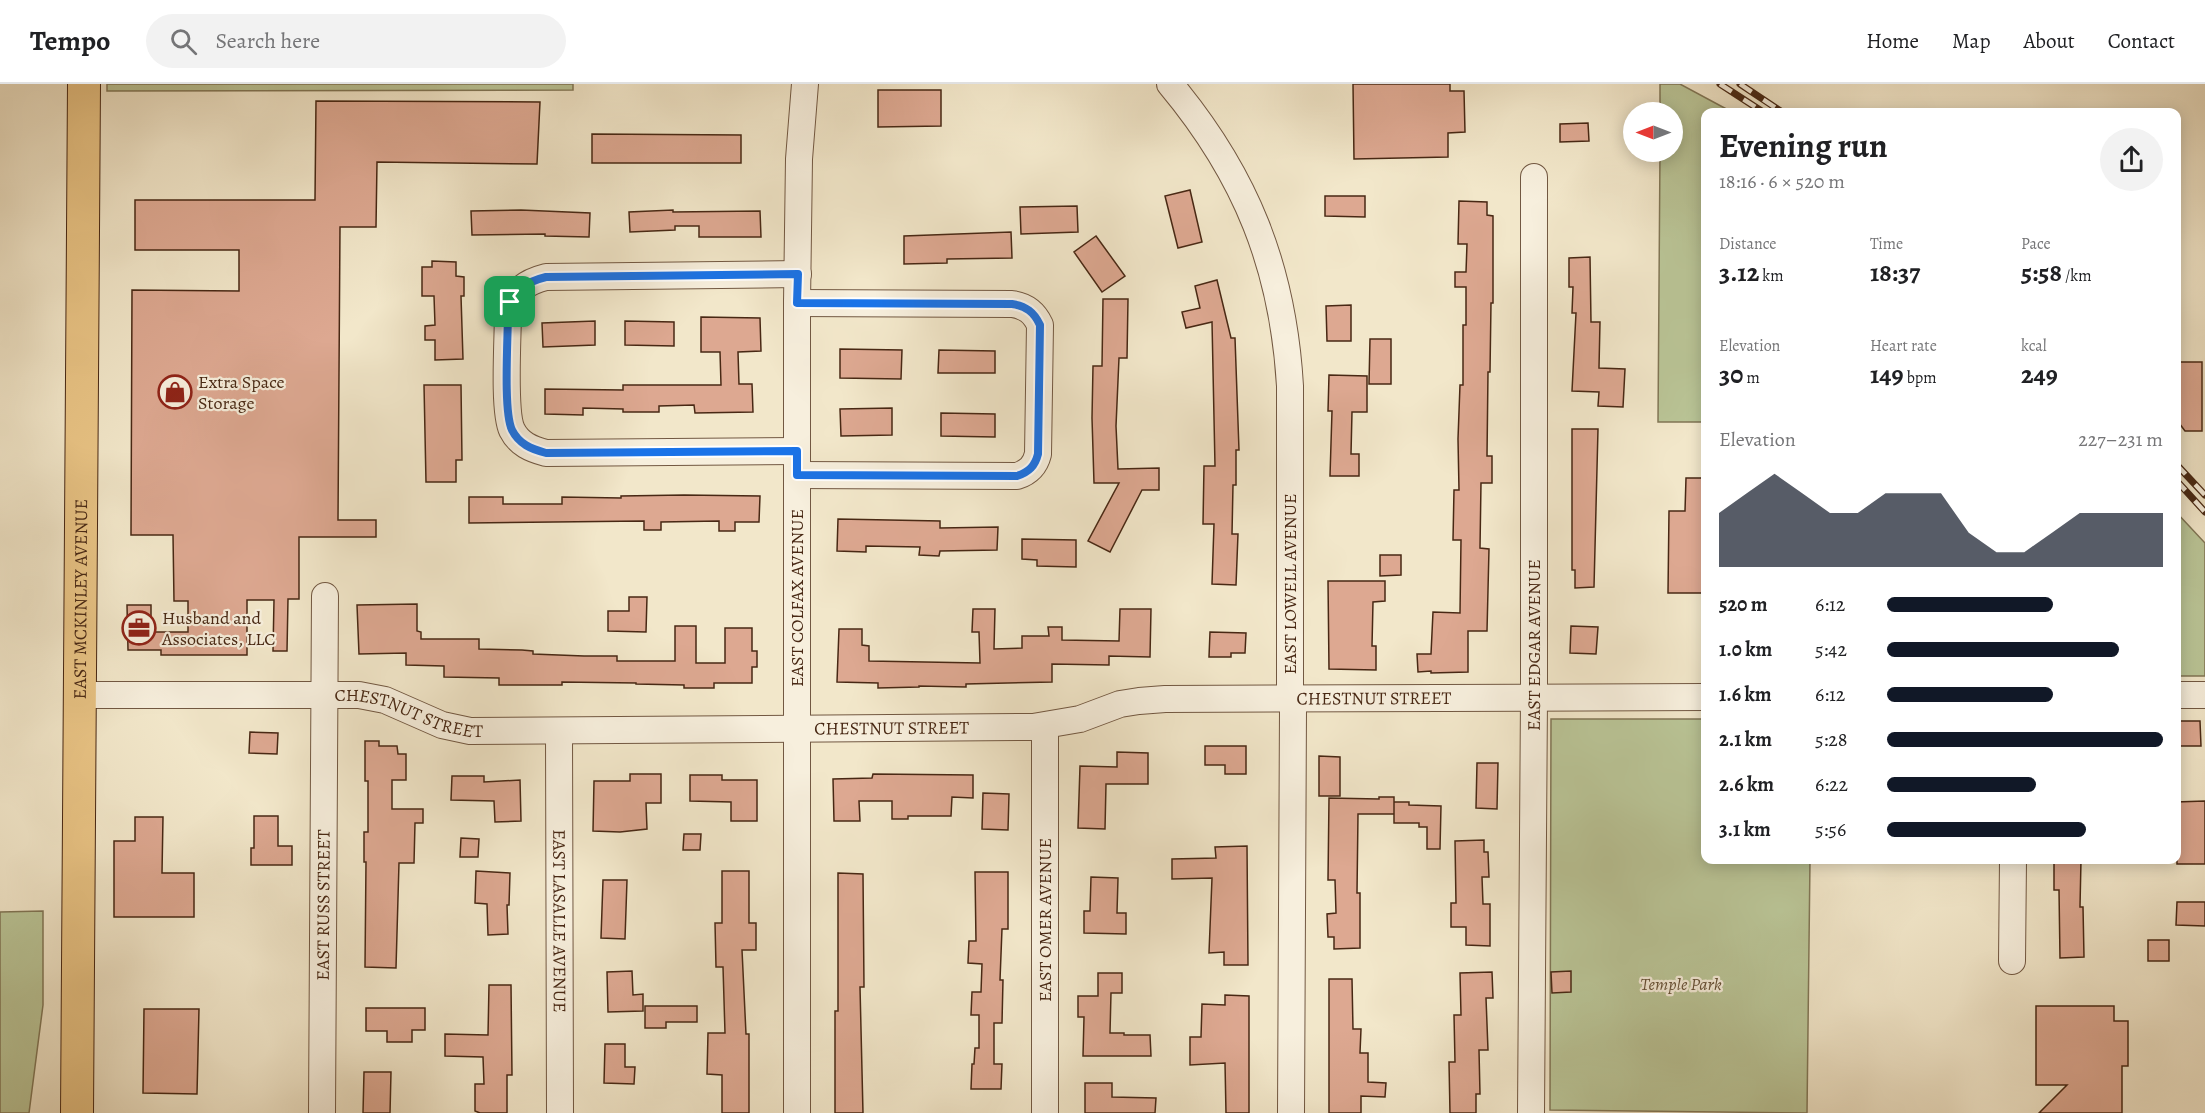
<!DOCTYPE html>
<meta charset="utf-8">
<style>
body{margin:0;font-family:Alegreya,serif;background:#f2f2f2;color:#202124;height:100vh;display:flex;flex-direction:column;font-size:22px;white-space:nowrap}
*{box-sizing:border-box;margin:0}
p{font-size:20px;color:#757577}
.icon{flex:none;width:33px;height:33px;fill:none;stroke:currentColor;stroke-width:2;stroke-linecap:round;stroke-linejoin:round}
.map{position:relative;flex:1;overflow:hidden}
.details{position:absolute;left:1701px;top:24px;width:480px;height:756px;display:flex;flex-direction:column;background:#fff;border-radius:12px;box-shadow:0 3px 15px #0003}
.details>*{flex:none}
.needle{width:39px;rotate:270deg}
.tools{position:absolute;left:1623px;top:18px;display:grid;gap:12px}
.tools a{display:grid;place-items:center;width:60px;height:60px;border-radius:50%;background:#fff;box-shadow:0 3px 15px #0003;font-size:30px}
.pin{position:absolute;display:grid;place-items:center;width:51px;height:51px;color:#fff;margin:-26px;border-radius:12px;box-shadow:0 3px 9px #0006}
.round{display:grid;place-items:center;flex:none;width:63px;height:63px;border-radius:32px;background:#f2f2f2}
.overview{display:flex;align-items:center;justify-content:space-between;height:102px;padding:0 18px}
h1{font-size:33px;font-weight:700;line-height:45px}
.metrics{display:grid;grid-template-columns:repeat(3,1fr);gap:9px;height:102px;padding:6px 18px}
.metrics div{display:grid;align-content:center}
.metrics b{font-size:26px;font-weight:700}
.metrics small{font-size:16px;font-weight:400}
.metrics p{font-size:16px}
.chart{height:168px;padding:12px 18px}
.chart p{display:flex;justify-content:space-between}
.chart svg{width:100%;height:108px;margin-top:6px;fill:#111827;opacity:.7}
ul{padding:0 18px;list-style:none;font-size:20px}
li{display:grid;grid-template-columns:96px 72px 1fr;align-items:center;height:45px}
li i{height:15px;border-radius:8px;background:#111827}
header{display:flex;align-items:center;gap:36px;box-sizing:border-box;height:84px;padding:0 30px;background:#fff;border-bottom:2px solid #e0e0e0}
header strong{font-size:28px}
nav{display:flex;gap:33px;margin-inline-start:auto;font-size:21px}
.search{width:420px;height:54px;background:#f2f2f2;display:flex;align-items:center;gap:15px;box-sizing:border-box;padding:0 21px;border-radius:33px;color:#757577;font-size:22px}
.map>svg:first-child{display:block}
.green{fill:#bac597;stroke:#817656;stroke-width:1.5}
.building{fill:#dda891;stroke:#482814;stroke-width:1.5}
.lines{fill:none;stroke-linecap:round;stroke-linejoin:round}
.minor-casing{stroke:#725842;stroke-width:28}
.major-casing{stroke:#482814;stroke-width:34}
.minor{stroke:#f7efdd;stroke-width:26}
.major{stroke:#e9c485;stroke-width:32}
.rail-casing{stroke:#482814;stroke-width:7}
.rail{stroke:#f7efdd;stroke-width:4.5;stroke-dasharray:14;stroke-linecap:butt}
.route-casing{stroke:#fff;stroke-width:12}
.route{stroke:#1a73e8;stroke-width:8}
.labels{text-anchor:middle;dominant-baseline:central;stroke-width:4.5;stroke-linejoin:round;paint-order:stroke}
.poi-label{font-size:18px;fill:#482814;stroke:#f7efdd;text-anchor:start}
.street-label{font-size:18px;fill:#482814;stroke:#f7efdd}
.park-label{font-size:18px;font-style:italic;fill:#644f35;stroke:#f7efdd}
</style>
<header>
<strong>Tempo</strong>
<div class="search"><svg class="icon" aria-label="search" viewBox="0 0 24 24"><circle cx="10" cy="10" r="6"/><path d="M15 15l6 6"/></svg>Search here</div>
<nav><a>Home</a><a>Map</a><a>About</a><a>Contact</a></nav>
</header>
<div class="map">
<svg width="2205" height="1029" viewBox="0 0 2205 1029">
<rect width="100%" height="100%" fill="#f2e7ca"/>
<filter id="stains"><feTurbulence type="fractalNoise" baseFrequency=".00333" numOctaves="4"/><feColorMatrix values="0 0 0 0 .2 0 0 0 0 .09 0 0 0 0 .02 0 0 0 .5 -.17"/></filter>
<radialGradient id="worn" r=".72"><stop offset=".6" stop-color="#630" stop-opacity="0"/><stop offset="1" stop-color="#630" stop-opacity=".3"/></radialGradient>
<path class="green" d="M107,0h466v6l-466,1z
M1660,0h20l52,28h-26l-1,310h-47l2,-270h12v-40h-12z
M2176,428l29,31v133h-28z
M1551,635h154l1,141h104l-3,253 -257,-3z
M43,827v94l-14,108h-29v-201z"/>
<path class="building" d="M1353,0h97v7h14l1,41 -17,1v24l-94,2z
M878,6h63v36l-63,1z
M316,17l224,1 -3,62 -160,-2 -1,65h-36l-2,293h38v17h-77v62h-11l-1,52h-14l1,-51h-27v55h-86v-5h-33l-1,-45h24v27h37v-31h-14l-1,-66h-42l1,-245 107,1v-41h-104v-50h180z
M1588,39l1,18 -29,1v-18z
M592,50l149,1v28h-149z
M1190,106l12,52 -24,6 -13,-52z
M1325,112h40v21l-40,-1z
M1459,117l28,1v13l6,1v87h-2l-1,69h-2l-1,84h5v27h-11l-1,65 9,1 -2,82h-19v41l-37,1v-2l-13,1 -1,-18h14l2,-42 27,1 1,-73h-8l1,-50h5l-1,-51 2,-54h3v-60h3v-38h-11v-15h11l1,-28h-9z
M1077,122l1,26 -57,2 -1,-27z
M521,126l69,3 -1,24 -44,-1v-2l-73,1 -1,-24z
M673,126v2l87,-1 1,26h-62v-11h-24v4l-45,2 -1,-20z
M1011,148l1,26 -65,1v4l-43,1v-28z
M1096,152l29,40 -23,16 -28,-40z
M1590,173l1,65h9l-1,46 26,1 -2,38 -25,-1 1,-14 -27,-1 4,-78h-4l1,-26h-4v-29z
M432,177l24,1v14l8,1v19h-3l2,63 -28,1v-20h-10v-14l10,-1 -1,-29h-12v-29h10z
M1217,196l14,58h4l4,112h-3v35h-3l-1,49h6l-2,51 -24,-1 2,-60h-11l1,-58h11l-3,-144 -26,6 -4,-16 18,-4 -5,-22z
M1103,215h25l-1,59h-8l-3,68 2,43 41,-1v22h-17l-32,62 -22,-11 31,-58h-25l-2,-65 1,-52h9z
M1351,221v36h-24l-1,-35z
M701,233l59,1 1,33 -23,1 1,32h13l1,28 -58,1 -1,-8 -35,1v6h-36v-3l-40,-1v7l-38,-1v-25l78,1v-5h98l-1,-33h-19z
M595,237v24l-52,2 -1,-24z
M625,237l49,1v24l-49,-1z
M1370,255h21v45h-22z
M840,265l62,1 -1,29 -61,-1z
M939,266l56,1v22h-57z
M2177,278h25v69h-17l-9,-12z
M1329,291l38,1v36h-15l-1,42h8v22h-29l2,-65h-4z
M424,301h37l1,75h-6v22h-30z
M892,324v27l-51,1 -1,-27z
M941,329l54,1v23l-54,-1z
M1572,345h26l-4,158 -19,1v-18h-3z
M1686,394h20v115h-38l1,-82h16z
M684,411l76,1 -1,26h-24v9h-16v-10l-58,1v8h-17v-9l-175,2v-26h34v7h59v-7l59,1v-2z
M838,435l102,2v7l58,-1 -1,23 -57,1 -1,5 -20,-1 1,-8 -54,-1v6l-29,-1z
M1022,455l54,1v27l-39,-1v-6l-15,-1z
M1380,471h21v20l-21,1z
M1328,497h57v20l-12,1 -1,44h4v24l-47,-1z
M629,513h18l-1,35 -38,-1v-20h21z
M417,520v27l4,1v7h58v10l43,1 11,1v3l51,2h33v5h58v-35h21v37h29v-35h27v23h5v16h-5v16h-38v5h-30v-3l-48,-1v-1l-74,-1v3h-63v-7l-55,-1v-11l-38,-1v-12l-47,1 -2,-49z
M973,525h22l-1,40 28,-1v-12h27l-1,-9h14v13l57,1 1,-32h31l-1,48 -41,-1v9l-57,-1v18l-86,2v3l-47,-1v1l-41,1v-5l-41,-1 2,-53h23v16l7,1v15l111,2 -1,-31h-7z
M1571,542l27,1 -2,27 -26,-1z
M1210,548l36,1 -1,20h-14v4h-22z
M2176,637h24l1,25h-25z
M250,648l28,1 -1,21 -28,-1z
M365,657h14v5h18l1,8h8v26h-14v29h31v14h-8l-1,40h-15l-3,105 -31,-1 1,-105h-2v-30h4v-51h-3z
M1205,662h41v28h-21v-9h-20z
M1117,668l31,1v31h-42l-1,45 -27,-1 2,-62 37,1z
M1319,672l21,1v39h-21z
M1477,679h21l-1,46 -21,-1z
M630,690h31v29h-15l1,26 -27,3 -27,-1 1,-50h36z
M873,690l100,1v23l-21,-1 -1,19h-43v3h-16v-18h-33l1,20h-26l-1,-42 39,-1z
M690,691h32v5h35v41h-26v-19l-41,-1z
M452,692h32v6l36,-2 1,41 -26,1 -1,-21 -43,-1z
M983,709l26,1 -1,36 -26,-1z
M1379,713h15v17h-36l-1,79h3v55l-26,1v-12h-6l-1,-23 9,-1 -1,-33h-7l1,-82 50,1z
M2205,717v63h-28l-1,-62z
M1394,718h15v3l32,1 -1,43h-13v-22h-8v-4h-25z
M254,732h24v30h14v19h-41v-17h3z
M135,733h28l-1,56h32v44h-80v-76h21z
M684,750h17l-1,16h-17z
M461,754l18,1 -1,18h-18z
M1484,756v12h4l1,25h-7l1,27h7v42l-24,-1v-18h-15v-24h5l-1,-62z
M1247,762l1,119h-24v-13l-15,1 3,-75 -40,1v-20l44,-1 -1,-11z
M2054,776h27l-1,47h3l1,50 -24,1 -1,-68h-5z
M476,787l34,2 -1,32h-2l1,29 -20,1 -1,-31 -12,-1z
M722,787h27v52h7v27h-14l4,84h3v79h-27v-38l-15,-1 1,-41h17l-2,-66h-7l-1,-44h7z
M975,788h33v57h-6l-2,51h3l-1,43h-8v41h8l-1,25h-30l1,-25h2l1,-16h4v-33h-8l1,-23h9l1,-28 -14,-1 1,-22h7z
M838,789l25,1 1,113h-4l3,126h-28v-102h3z
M1091,793l27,1 -1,35h9v21l-42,-1v-22h6z
M603,796h24l-2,59 -24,-1z
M2177,818h28v24l-29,-1z
M2148,856h21v21h-21z
M632,887l1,24 10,-1v17l-35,1 -1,-40z
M1571,887v21l-19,1 -1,-21z
M1492,888l1,26h-7l2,52h-9l1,44h-4v19h-26l-1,-51h6l-1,-47h7l-1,-42z
M1098,889h24v20h-11l-1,40h14v2h26l1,21h-68l1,-39h-6v-21h20z
M1329,895h23l1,50h8l-1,24h8v29l18,1 -1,14 -24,-1v17h-32z
M489,901h22l1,90h-5v38h-27l-5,-2v-27h9l-1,-27 -38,-1v-22l43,1z
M1225,911l24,1v117h-23l-1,-50 -35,2v-28h11l1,-33 23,1z
M645,922h52v16h-31v6h-21z
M2036,922h78v15h14v45h-6v47h-83l28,-28h-31z
M366,924h59v22h-13v12h-25v-11h-21z
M144,925h55l-2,85 -54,-1z
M605,960h20v23h10l-1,17 -30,-1z
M364,988h27l-1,41h-27z
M1085,999h27v14l44,1 -1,15h-70z"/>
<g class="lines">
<defs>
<g id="minor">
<path d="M1170,0c76,91 113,183 120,302v303l3,20 -2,404"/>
<path d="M797,367l-251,2c-15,-4 -27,-9 -34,-23 -9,-19 -4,-93 -4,-118 5,-21 18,-30 38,-35l252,-3"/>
<path d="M797,391l220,1c12,-4 18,-10 21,-22l2,-129c-6,-13 -14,-19 -28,-21l-215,-1"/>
<path id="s1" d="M80,611h279l26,5 57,25 28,6 563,-4 47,-8 40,-15 19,-3 26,-2 541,-2"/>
<path d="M2176,611h29"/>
<path id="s2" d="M559,647l1,382"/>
<path d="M2012,877l1,-101"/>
<path id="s3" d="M322,1029l3,-517"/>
<path d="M797,1029v-810l2,-144 6,-75"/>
<path d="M1045,1029v-387"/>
<path id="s4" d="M1531,1029l3,-416v-520"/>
</g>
<g id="major">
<path id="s5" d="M77,1029l7,-1029"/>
</g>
</defs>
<use href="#minor" class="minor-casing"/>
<use href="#major" class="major-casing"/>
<use href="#minor" class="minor"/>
<use href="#major" class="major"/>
<defs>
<path id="rail" d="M1720,0l43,28
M1740,0l42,28
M2176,380l29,31
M2176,396l29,32"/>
</defs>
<use href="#rail" class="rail-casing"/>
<use href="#rail" class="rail"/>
</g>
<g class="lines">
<defs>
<path id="route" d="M798,190l-1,29 215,1c14,2 22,8 28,21l-2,129c-3,12 -9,18 -21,22l-220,-1v-24l-251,2c-15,-4 -27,-9 -34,-23 -9,-19 -4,-93 -4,-118 5,-21 17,-30 38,-35z"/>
</defs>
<use href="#route" class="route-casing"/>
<use href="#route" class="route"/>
</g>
<defs>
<symbol id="shop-ring" viewBox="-11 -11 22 22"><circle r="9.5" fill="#f7efdd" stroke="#8f2418" stroke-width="1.5"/><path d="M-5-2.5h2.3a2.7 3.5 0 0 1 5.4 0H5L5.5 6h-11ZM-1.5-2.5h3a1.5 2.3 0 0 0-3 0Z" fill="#8f2418"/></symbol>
<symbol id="office-ring" viewBox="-11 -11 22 22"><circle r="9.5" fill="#f7efdd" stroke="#8f2418" stroke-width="1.5"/><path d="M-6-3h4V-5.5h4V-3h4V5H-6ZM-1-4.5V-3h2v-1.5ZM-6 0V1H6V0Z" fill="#8f2418"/></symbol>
</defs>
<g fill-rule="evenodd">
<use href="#shop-ring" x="156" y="289" width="38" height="38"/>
<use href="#office-ring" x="120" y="525" width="38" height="38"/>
</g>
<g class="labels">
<g class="poi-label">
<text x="198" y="298">Extra Space<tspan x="198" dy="21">Storage</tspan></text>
<text x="162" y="534">Husband and<tspan x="162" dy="21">Associates, LLC</tspan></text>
</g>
<g class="street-label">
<text transform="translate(1290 500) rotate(-90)">EAST LOWELL AVENUE</text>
<text transform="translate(797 514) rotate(-90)">EAST COLFAX AVENUE</text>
<text stroke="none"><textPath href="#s5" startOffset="514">EAST MCKINLEY AVENUE</textPath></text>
<text stroke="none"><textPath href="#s4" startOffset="468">EAST EDGAR AVENUE</textPath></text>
<text stroke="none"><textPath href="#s1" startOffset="1304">CHESTNUT STREET</textPath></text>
<text stroke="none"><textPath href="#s1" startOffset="332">CHESTNUT STREET</textPath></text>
<text stroke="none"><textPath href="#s1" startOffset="818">CHESTNUT STREET</textPath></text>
<text stroke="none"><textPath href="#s3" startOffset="208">EAST RUSS STREET</textPath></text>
<text transform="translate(1045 836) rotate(-90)">EAST OMER AVENUE</text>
<text stroke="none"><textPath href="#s2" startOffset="190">EAST LASALLE AVENUE</textPath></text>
</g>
<g class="park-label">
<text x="1681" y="900">Temple Park</text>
</g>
</g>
<rect width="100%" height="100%" filter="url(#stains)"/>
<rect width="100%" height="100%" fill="url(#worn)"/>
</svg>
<div class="tools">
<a><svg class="needle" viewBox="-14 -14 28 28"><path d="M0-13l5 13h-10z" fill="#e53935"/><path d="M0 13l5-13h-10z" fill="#757577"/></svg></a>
</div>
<div class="pin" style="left:510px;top:218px;background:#1e9e55"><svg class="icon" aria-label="arrive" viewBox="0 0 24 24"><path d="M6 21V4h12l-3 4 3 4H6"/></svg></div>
<section class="details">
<div class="overview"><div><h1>Evening run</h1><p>18:16 · 6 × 520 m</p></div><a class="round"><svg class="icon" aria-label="share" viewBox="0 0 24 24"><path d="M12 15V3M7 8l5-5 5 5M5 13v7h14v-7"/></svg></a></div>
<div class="metrics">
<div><p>Distance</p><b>3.12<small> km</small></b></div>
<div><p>Time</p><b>18:37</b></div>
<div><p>Pace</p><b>5:58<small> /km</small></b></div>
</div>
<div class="metrics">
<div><p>Elevation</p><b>30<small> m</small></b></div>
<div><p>Heart rate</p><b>149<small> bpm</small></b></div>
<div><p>kcal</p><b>249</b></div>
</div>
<div class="chart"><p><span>Elevation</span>227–231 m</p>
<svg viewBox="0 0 160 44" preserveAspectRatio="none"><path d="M0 44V22L10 14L20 6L30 14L40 22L50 22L60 14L70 14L80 14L90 30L100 38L110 38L120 30L130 22L140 22L150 22L160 22V44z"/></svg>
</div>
<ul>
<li><b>520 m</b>6:12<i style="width:60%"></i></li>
<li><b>1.0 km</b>5:42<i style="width:84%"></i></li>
<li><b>1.6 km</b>6:12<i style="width:60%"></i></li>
<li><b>2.1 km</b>5:28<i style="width:100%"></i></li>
<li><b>2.6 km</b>6:22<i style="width:54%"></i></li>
<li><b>3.1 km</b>5:56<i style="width:72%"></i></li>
</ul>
</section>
</div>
